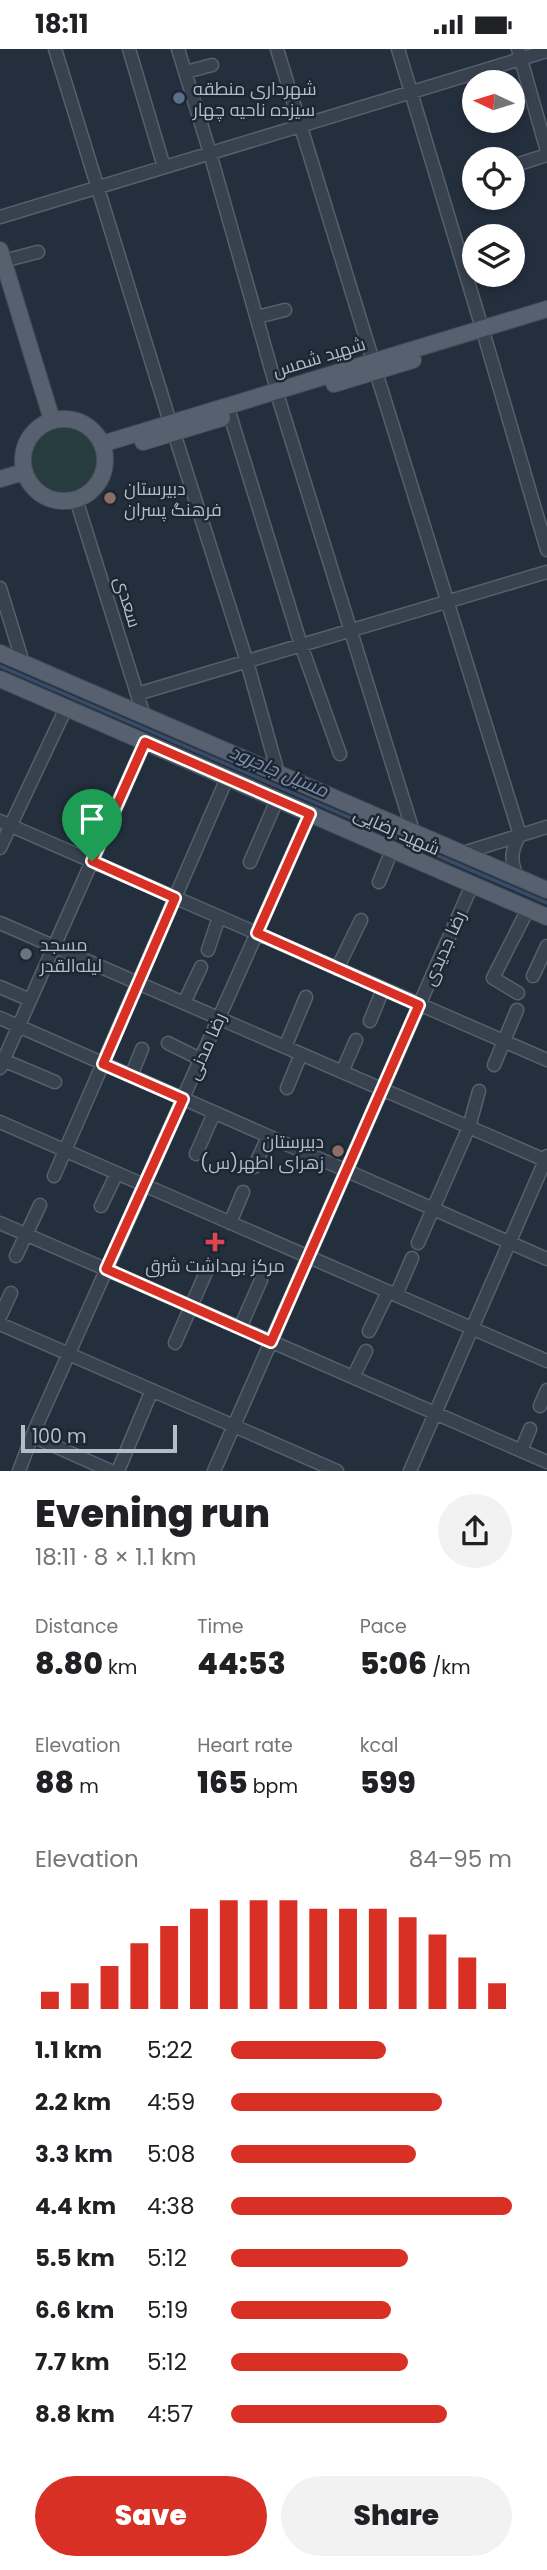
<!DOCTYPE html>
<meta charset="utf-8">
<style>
body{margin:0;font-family:Poppins,Cairo,sans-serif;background:#f2f2f2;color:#202124;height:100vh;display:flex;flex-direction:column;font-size:26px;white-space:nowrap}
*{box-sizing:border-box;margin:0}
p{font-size:23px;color:#757577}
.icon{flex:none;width:38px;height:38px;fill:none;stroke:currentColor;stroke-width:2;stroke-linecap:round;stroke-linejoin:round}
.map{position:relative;height:1422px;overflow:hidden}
.details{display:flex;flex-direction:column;background:#fff;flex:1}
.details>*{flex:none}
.needle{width:46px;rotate:274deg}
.buttons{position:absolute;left:462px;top:21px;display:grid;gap:14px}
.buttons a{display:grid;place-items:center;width:63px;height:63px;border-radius:50%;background:#fff;box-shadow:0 4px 10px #0003;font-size:35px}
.scale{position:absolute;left:21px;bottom:18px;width:156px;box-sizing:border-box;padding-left:7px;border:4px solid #b4bcc9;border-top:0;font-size:19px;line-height:24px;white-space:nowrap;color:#b4bcc9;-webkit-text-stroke:5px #1d2633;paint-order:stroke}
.pin{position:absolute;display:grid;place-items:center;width:60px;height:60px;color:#fff;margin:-72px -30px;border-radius:50% 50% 50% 0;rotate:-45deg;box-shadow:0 0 7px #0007}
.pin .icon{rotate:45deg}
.round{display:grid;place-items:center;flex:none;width:74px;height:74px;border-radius:37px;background:#f2f2f2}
.head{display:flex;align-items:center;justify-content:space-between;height:119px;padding:0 35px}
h1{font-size:38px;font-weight:800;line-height:52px}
.stats{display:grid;grid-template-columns:repeat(3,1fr);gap:10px;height:119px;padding:7px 35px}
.stats div{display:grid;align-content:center}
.stats b{font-size:30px;font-weight:800}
.stats small{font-size:19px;font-weight:400}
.stats p{font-size:19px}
.chart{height:196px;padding:14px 35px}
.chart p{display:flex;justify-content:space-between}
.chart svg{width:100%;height:126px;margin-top:7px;stroke:#d93025;stroke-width:6}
.action{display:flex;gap:14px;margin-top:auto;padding:14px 35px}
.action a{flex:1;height:80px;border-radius:42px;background:#d93025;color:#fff;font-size:28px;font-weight:800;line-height:80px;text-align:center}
.action a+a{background:#f2f2f2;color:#202124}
ul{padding:0 35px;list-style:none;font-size:23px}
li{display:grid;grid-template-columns:112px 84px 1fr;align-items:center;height:52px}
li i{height:18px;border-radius:9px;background:#d93025}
.status{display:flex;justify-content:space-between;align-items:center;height:49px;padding:0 35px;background:#fff;direction:ltr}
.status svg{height:19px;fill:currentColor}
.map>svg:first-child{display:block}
.green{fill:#263c3f}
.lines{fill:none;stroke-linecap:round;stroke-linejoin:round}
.stream{stroke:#394c67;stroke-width:3.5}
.minor-casing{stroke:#565f6c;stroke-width:15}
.major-casing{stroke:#414a57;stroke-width:18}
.minor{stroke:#38414e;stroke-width:12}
.major{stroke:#56606e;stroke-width:16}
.route-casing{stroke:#fff;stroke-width:14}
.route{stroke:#d93025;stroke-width:9}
.service-dot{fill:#5c6f8a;stroke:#1d2633;stroke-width:2.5}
.education-dot{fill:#8d6e63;stroke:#1d2633;stroke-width:2.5}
.worship-dot{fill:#6b7280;stroke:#1d2633;stroke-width:2.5}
.health-dot{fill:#e0444e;stroke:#1d2633;stroke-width:2.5}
.labels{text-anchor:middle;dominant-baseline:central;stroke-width:5;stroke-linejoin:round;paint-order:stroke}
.poi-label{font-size:18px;fill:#b4bcc9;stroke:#1d2633;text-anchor:start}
.street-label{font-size:18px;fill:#b4bcc9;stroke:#1d2633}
.water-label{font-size:19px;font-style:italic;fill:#7c92b1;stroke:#1d2633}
</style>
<div class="status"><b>18:11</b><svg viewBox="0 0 49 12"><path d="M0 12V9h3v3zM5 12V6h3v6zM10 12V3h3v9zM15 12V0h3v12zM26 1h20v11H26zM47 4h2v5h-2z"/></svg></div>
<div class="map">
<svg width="547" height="1422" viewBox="0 0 547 1422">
<rect width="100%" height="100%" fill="#242f3e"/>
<path class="green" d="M30 410a34 34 0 1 1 68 0a34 34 0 1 1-68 0Z"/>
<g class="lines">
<path class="stream" d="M0,617l547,237"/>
<defs>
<path id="minor" d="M55,0l115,373
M129,0l35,118
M178,0l32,104 67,237
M277,0l96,312
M398,0l84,279
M518,0l29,102
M186,23l26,-7
M522,114l25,-8
M0,168l547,-166
M3,212l35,-9
M257,268l28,-7
M485,289l62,212
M376,323l144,463c-9,14 -10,26 -3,41
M279,351l134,431
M230,366l71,230 39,109
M174,384l73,229 31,111
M76,450l68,217
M0,539l23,75
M137,645l410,-122
M0,772l547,239
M0,799l66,-140
M463,804l84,-26
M250,813l27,-62
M379,833l13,-32
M0,874l547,238
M208,901l11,-33
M337,920l24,-49
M533,927l14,-30
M0,938l30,13
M518,944l-25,-15 35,-69
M184,954l17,-36
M0,969l547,241
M370,972l13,-32
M168,994l32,16
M285,998l21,-50
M3,1011l52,22
M494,1016l23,-55
M0,1019l145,-326
M342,1023l14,-32
M131,1027l11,-27
M287,1039l14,-34
M0,1073l547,239
M196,1105l18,-41
M254,1118l14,-30
M54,1127l173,-398
M101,1157l16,-33
M0,1174l547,239
M230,1174l13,-31
M418,1194l51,-116 10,-36
M16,1207l24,-51
M396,1246l16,-37
M0,1268l11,-24
M0,1275l337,147
M240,1279l21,-48
M369,1282l19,-39
M175,1294l32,-73
M353,1328l13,-26
M540,1357l7,-16
M32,1387l79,35
M521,1402l9,-22
M19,1422l13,-35 278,-622
M118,1422l34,-81
M214,1422l258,-586
M410,1422l137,-315"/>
<path id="major" d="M0,201l52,170
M334,335l79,-24
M23 411a41 41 0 1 1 82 0a41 41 0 1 1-82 0Z
M143,393l79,-24
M102,395l445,-135
M0,430l24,-7
M0,604l547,237
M0,630l547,238"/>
</defs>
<use href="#minor" class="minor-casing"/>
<use href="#major" class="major-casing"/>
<use href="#minor" class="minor"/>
<use href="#major" class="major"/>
</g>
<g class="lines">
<defs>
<path id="route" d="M145,693l165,72 -53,119 162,72 -148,337 -165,-73 77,-170 -80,-35 72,-166 -83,-37z"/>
</defs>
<use href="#route" class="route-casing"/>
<use href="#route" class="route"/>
</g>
<circle class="service-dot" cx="179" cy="49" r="7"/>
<g class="education-dot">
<circle cx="110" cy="449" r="7"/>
<circle cx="338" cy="1102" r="7"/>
</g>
<circle class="worship-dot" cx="26" cy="905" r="7"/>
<path class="health-dot" d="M211.5 1182.5h7v7h7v7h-7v7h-7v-7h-7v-7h7z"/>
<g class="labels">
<g class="poi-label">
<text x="193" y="39">شهرداری منطقه<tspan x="193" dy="21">سیزده ناحیه چهار</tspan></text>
<text x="124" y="439">دبیرستان<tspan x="124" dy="21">فرهنگ پسران</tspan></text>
<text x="40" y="895">مسجد<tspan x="40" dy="21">لیله‌القدر</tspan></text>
<text x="324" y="1092" text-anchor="end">دبیرستان<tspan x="324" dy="21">زهرای اطهر(س)</tspan></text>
<text x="215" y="1216" text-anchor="middle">مرکز بهداشت شرق</text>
</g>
<g class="street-label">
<text transform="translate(319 308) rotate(-17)">شهید شمس</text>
<text transform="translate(128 553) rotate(73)">سعدی</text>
<text transform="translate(397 782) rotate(24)">شهید رضایی</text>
<text transform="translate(444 899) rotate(-66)">رضا جدیدی</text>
<text transform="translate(206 997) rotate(-66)">رضا مدنی</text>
</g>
<g class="water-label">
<text transform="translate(279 722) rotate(23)">مسیل جاجرود</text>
</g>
</g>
</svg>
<div class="buttons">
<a><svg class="needle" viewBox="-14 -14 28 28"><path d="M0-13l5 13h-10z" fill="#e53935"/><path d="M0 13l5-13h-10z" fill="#757577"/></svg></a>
<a><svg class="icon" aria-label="locate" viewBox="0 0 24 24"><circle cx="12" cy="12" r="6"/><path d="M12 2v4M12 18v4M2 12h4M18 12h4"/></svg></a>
<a><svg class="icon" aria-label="layers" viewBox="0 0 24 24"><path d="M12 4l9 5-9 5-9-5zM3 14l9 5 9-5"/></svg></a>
</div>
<div class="scale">100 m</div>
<div class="pin" style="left:92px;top:812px;background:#1e9e55"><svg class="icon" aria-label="arrive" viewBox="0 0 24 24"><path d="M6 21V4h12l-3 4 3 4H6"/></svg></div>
</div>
<section class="details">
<div class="head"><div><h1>Evening run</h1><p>18:11 · 8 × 1.1 km</p></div><a class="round"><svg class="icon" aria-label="share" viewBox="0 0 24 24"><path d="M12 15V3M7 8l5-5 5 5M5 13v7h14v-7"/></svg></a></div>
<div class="stats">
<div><p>Distance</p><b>8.80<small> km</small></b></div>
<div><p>Time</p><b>44:53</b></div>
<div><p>Pace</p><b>5:06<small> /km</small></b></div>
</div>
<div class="stats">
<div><p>Elevation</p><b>88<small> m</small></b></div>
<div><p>Heart rate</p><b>165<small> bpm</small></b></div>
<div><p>kcal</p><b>599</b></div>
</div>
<div class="chart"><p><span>Elevation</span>84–95 m</p>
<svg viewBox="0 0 160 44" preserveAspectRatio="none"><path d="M5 44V38M15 44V35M25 44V29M35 44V21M45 44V15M55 44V9M65 44V6M75 44V6M85 44V6M95 44V9M105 44V9M115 44V9M125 44V12M135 44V18M145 44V26M155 44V35"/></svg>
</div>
<ul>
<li><b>1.1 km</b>5:22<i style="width:55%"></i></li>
<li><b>2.2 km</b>4:59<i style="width:75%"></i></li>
<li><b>3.3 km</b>5:08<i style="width:66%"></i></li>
<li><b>4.4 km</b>4:38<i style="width:100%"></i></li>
<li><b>5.5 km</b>5:12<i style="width:63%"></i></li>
<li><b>6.6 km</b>5:19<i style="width:57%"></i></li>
<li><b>7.7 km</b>5:12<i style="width:63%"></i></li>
<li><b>8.8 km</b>4:57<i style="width:77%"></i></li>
</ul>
<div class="action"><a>Save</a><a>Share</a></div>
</section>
